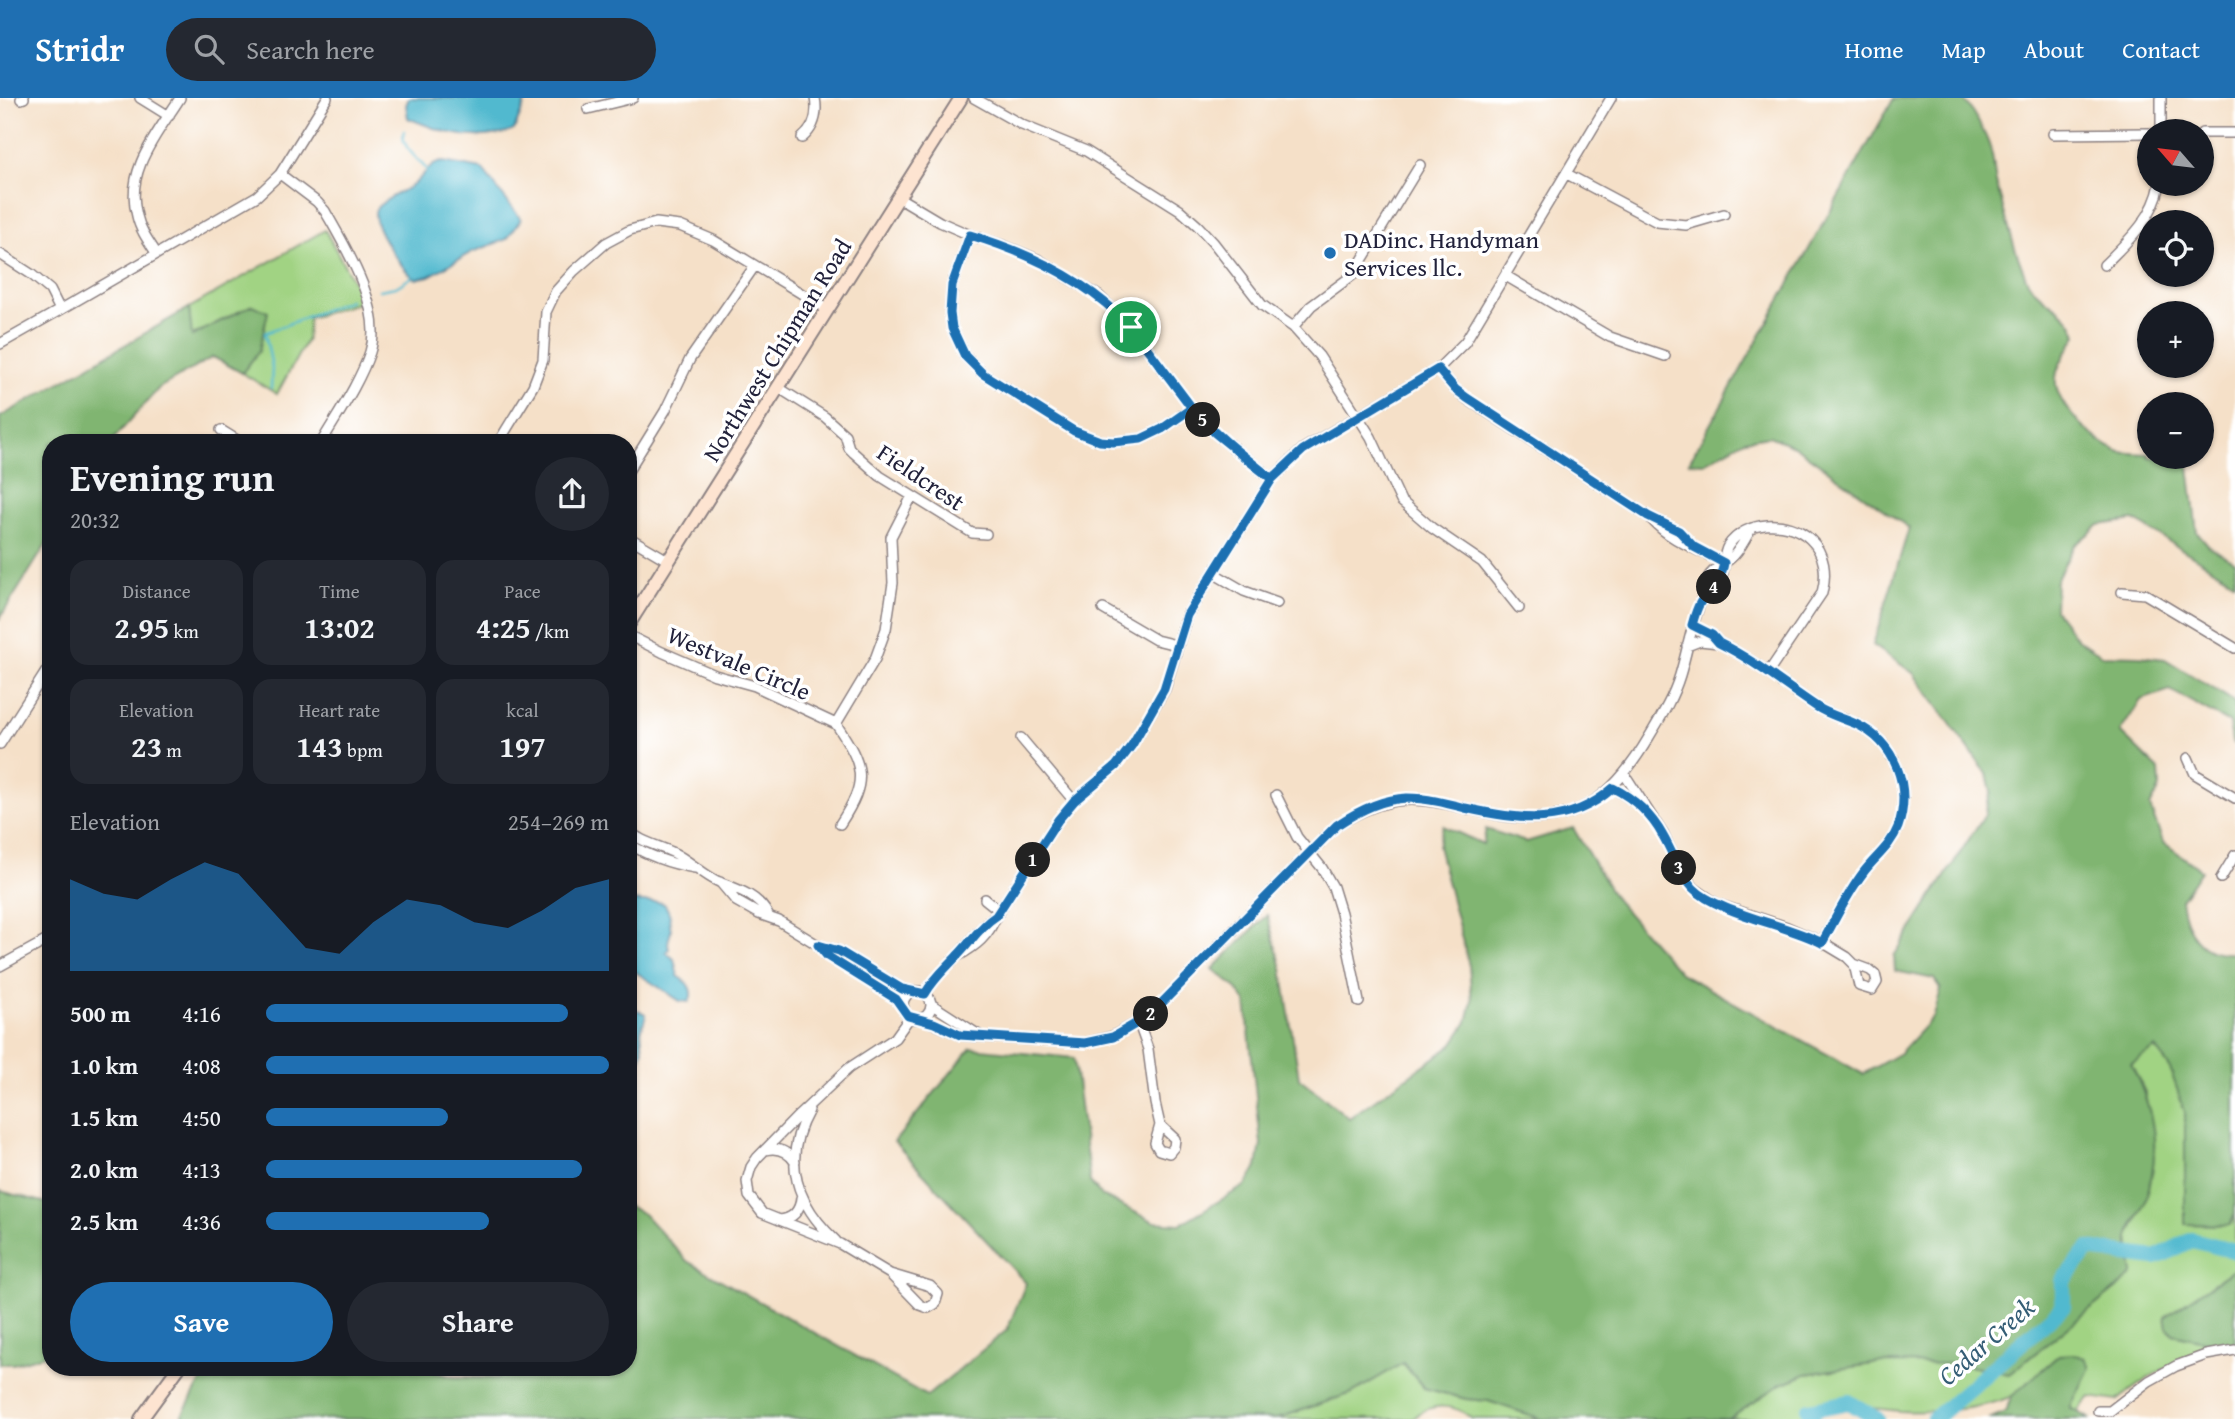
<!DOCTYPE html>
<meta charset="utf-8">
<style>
body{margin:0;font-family:"Gentium Book Plus",serif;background:#242831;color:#f1f3f6;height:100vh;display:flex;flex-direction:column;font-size:26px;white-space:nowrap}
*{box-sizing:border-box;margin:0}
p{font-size:23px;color:#9ea1a6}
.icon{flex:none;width:38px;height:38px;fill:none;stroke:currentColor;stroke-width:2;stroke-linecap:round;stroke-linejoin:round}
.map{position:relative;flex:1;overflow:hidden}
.side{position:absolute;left:42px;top:336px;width:595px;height:942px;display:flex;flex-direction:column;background:#171b24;border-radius:28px;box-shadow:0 2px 5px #0004}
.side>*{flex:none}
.needle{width:46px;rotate:298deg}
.tools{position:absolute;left:2137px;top:21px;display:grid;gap:14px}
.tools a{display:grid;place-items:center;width:77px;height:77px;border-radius:50%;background:#171b24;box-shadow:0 2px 5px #0004;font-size:35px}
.pin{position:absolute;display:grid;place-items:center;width:60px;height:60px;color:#fff;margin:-30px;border:4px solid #fff;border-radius:50%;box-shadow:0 2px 7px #0007}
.km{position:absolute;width:35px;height:35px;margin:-18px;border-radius:50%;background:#222;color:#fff;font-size:19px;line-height:35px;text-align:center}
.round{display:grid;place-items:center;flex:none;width:74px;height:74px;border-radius:37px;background:#242831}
.overview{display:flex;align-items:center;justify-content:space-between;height:119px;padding:0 28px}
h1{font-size:38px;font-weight:700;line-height:52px}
.stats{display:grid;grid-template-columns:repeat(3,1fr);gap:10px;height:119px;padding:7px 28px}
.stats div{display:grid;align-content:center;border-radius:18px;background:#242831;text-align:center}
.stats b{font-size:30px;font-weight:700}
.stats small{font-size:19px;font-weight:400}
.stats p{font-size:19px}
.chart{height:196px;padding:14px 28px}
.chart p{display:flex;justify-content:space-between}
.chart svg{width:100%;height:126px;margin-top:7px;fill:#1f6fb2;opacity:.7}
.cta{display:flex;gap:14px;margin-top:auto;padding:14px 28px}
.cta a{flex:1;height:80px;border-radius:42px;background:#1f6fb2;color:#fff;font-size:28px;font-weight:700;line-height:80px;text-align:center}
.cta a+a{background:#242831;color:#f1f3f6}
ul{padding:0 28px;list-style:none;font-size:23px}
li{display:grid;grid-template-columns:112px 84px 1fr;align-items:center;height:52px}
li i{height:18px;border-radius:9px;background:#1f6fb2}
header{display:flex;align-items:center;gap:42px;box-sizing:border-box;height:98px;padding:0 35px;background:#1f6fb2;color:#fff}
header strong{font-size:33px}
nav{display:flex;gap:38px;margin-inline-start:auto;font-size:24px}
.search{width:490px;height:63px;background:#242831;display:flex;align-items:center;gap:18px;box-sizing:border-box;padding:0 24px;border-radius:38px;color:#9ea1a6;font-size:26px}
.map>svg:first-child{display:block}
.green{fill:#a1d383;stroke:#627a5f;stroke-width:2}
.forest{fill:#80b571;stroke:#516c56;stroke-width:2}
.water{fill:#51b9cf;stroke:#3a6e85;stroke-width:2}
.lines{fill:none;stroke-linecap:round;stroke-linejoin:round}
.stream{stroke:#51b9cf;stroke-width:2.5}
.river{stroke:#51b9cf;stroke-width:16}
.street-casing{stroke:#8c8182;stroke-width:12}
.secondary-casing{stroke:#8c8182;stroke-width:16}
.street{stroke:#fff;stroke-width:9}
.secondary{stroke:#fde4d1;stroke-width:12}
.route-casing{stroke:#fff;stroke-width:14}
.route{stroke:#1f6fb2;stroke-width:9}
.poi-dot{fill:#1f6fb2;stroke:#fff;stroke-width:2.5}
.labels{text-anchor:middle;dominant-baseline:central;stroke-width:7;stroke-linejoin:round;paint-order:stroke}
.poi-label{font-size:24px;fill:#22223b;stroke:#fff;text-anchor:start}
.street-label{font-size:24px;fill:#22223b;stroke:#fff}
.water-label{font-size:26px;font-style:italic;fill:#355e76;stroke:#fff}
</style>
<header>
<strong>Stridr</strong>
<div class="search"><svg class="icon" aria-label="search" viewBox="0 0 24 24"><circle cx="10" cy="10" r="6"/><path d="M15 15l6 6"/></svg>Search here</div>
<nav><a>Home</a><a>Map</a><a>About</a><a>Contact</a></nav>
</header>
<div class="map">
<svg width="2235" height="1321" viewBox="0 0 2235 1321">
<rect width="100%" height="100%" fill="#fff"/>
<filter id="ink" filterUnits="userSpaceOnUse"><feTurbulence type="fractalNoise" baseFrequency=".0143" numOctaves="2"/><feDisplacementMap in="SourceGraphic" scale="14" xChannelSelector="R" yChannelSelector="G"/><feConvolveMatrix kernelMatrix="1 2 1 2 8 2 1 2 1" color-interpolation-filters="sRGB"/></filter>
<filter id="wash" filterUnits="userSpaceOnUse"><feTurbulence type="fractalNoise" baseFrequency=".00686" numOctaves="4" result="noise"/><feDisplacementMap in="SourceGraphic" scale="28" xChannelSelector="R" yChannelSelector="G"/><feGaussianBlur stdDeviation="1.57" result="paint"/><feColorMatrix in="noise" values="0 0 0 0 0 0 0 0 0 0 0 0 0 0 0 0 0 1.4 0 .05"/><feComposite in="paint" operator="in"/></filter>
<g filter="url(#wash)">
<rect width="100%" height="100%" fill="#f5e0c8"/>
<path class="green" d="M325,132l39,71 -55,17 -2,21 -30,55 -35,-21 17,-22 -7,-46 -61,31 -2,-28z
M2155,950l14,18 7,17 9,29v112l45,1 5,-11v55l-70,48 8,17 50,11c-45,15 -69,26 -106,56l-27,-4 -13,15 -7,-4 -11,-53c-14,12 -34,35 -49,42 -31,13 -78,16 -111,14 -27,-3 -65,-10 -88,8h-82l52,-35 25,-10 73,-11 33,-1 47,2 50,10 124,-99 -4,-39 16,-33v-111l-14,-28z
M1403,1265l21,25 42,11 22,2 54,18h-70c-17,-16 -42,-17 -59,0h-137l76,-26z"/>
<path class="forest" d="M1894,0h69c12,17 25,37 29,57 2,9 2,18 4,27 8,31 17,64 29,93 10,27 45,31 52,60 -8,14 -23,32 -21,49 3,25 39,57 61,67 9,3 22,2 32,3v3l39,1 9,74 13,15 25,15v20l-101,-62 -35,5 -25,21 -18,34 -1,30 22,29 25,16 37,1 26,3 70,43v42l-3,-2 -3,-19 -59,-33 -29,10 -21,32 39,38 1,17 -10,20 13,35 38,28 -20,30c5,32 18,56 54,53v261l-5,11 -45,-1v-112l-16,-46 -14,-18 -24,16c24,48 31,86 14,138 -4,11 -15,23 -16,35 -1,11 3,26 4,38l-124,99 -50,-10 -80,-1 -73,11 -25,10 -52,35h-187l-54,-18 -22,-2 -42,-11 -21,-25 -51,30 -76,26h-1090l-4,-4 27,-48h208l36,10 45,1 5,-11h125v-161l16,8 43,47 240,135 80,-66 19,-47 -132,-141 77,-94 103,10 16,124 12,14 53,26 25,2 66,-39 11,-18 4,-23 -15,-142 -11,-15 -22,-18 54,-54 15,53 17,110 50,40 102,-72 16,-24 5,-21 -3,-35 -31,-120 5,-20 40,18 3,-15 40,13 47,-14 43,72 64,73 183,101 37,-21 34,-37 7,-27 -7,-10 -39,-8 -1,-15 91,-142 6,-23 -4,-17 -74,-101 -40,-28 36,-117 -115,-82 -25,-10 -24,4 -41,23 -15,-1z
M252,207l16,7 -9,39 -17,22 -29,-16 -54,31 -49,55h-59v94l-51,81v-201l189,-109 3,28z
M0,1093l51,13v149l-38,11h-13z
M2235,1171v74l-12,2 -50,-11 -6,-7 -2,-10z
M2073,1256l12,4 5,9 -20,41 21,11h-102l16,-7 7,-16 47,-41z"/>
<path class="water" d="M409,0h118l-13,32c-7,4 -13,4 -21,5 -31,5 -56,-5 -85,-17l-2,-13z
M443,64l39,7 39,50 -14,20 -35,13 -43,24 -13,3c-12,-6 -47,-56 -40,-70 5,-8 28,-18 37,-24 11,-9 16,-22 30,-23z
M628,803c6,0 13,1 19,1 16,0 18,-2 23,14 -2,6 1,9 1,15 -1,7 -5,10 -2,18l-3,3 8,7 4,17c9,5 17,15 11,26l-9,-1 -52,-34z
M628,908l18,8 -5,18 2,19 -15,38z"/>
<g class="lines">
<path class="stream" d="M404,33c-5,15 15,28 23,39
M379,192l17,-3 16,-10
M271,290l1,-21 -7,-34 85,-33"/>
<path class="river" d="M1812,1321l-3,-9 40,-8 28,17
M1934,1321l129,-112v-26l25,-32 67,9 37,-18 43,11"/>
</g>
</g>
<g filter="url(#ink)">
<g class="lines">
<defs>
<path id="street" d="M140,0l29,18
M974,0l48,27 64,26 94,59 18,16 15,16 49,63 31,22 26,29 52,81 30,64 31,27 50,34 37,46
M21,1l3,-1
M588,11l45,-11
M2161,33v-33
M2202,35h33
M2053,36l96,-1
M802,40c13,-11 16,-24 13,-40
M280,76l37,28 8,9c21,37 59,98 45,141 -11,32 -32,62 -49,91
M1567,76l90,48 29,3 38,-11
M898,99l42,25 30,13 35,11 32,13 62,37 32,31 61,81 23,25 57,46
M970,137l-18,50 -2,28 2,15 13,28 18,18 91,57 26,10 13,1 28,-3 21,-10 30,-21
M0,156l31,20 19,16 10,20 -60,34
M157,156c-8,-12 -17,-24 -20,-38 -13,-45 21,-83 43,-118
M2104,167c24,-24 50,-47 56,-81
M1506,178l104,61 55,19
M60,212l197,-114 23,-22 47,-76
M1293,229l18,-21 42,-31 67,-110
M1438,271l17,20 12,10 181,117 31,15 15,16
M779,290l46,29 20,18 4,13 5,5 26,23 92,57 14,1
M221,332l21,13
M498,345l35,-57 10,-26 3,-48 10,-21 18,-20 32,-28 24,-13 26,-7 24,3 33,14 114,69
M628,373l37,-60 25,-52 64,-92
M1652,422c20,22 46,29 72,43
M628,439l41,24
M1213,475l31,18 33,12
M2122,494l23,2 90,54
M1701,504c8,-9 19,-18 22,-30 2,-10 0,-18 5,-26 17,-26 60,-28 82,-7 15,14 17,35 12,54l-54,80
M1103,511l53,31 20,5
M1692,528l20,9 7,8c35,17 66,43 98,64 12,8 26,11 39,17 39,18 56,63 42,103 -7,19 -24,31 -35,46 -16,21 -28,47 -41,69
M628,537l34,17 53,23 40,11 81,38
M1687,548l13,-5 19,2
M836,626l39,-65 11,-30 7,-46 -2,-46 20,-39
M836,626c28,42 33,56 4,100
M1021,640l53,63
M0,646l51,-80
M2188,660l7,16 40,24
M1625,677l38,59 18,37 13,17 23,16 70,23 35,15 25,15 7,7 16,6 5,4 2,8 -5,8 -13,-4 -5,-22
M1613,690l26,16
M1276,697l21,42 25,31 11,19 8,26 18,89
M628,732c12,12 29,15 44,22 17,8 31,23 47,30 19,7 40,14 49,33
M628,745c20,13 43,21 67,25
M2221,780l14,-23
M720,784l16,19 23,13 20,7 39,24 9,11 69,43 8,9
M985,801l15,12
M818,847l21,6 63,38 11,3
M958,858c18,-10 31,-20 38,-40l62,-96 16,-19 42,-35 16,-21 33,-56 22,-74 85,-136 31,-30 135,-80 27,-27 146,-244
M0,868l51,-28
M903 907a14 14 0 1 1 28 0a14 14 0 1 1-28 0Z
M925,896c9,-16 20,-25 32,-38 13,-14 22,-29 39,-40
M931,906l48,31
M921,920l39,17 9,1 116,7 28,-7 36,-20 188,-191c63,-39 90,-24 156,-11 79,16 118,-12 156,-77 12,-20 24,-39 31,-62 7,-23 11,-48 20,-71 3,-8 3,-17 7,-25 6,-11 15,-13 24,-21 9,-7 14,-20 21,-30
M1139,926l9,25 7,54 5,22 -5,18 4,7 10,3 5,-6 1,-8 -15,-14
M809,1012c-28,50 -13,94 27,131
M50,1043l1,-2
M766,1052c12,-3 22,2 29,12
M779,1122c14,-1 21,-9 22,-22
M890,1176l40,12 8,8 -3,10 -7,4 -8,-3 -30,-31 -50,-30 -78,-31 -13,-17 -2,-15 4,-14 6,-9 42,-43 50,-47 46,-30 15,-21
M2098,1313h12l39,-30 27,-15 30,-11 29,-5"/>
<path id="secondary" d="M628,527l333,-527
M141,1321l38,-52"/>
</defs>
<use href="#street" class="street-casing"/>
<use href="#secondary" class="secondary-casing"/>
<use href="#street" class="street"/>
<use href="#secondary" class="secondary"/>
</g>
</g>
<g class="lines" filter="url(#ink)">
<defs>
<path id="route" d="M1131,229l61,81 23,25 57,46 -85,136 -23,74 -32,56 -16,21 -42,35 -16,19 -62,96c-17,11 -25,26 -39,40 -12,13 -23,22 -32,38l-23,-5 -63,-38 -21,-6 9,11 69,43 12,17 26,7 26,12 125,8 28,-6 36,-21 188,-191c21,-14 44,-26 70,-27 20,0 39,5 58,10 55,12 103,20 148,-20 22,11 38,26 50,48 10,17 16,37 30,52 24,25 95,37 129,55 13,-23 25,-49 41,-70 11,-15 28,-27 35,-46 14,-40 -3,-85 -42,-103 -13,-6 -27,-9 -39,-17 -32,-21 -63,-47 -98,-64l-7,-8 -20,-10c2,-7 4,-15 8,-22 9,-15 21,-21 24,-40l-30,-16 -15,-16 -31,-15 -181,-118 -12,-9 -17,-20 -135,81 -31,29c-29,-22 -56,-44 -80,-71l-30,21 -21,10 -28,3 -13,-1 -26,-10 -91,-57 -18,-18 -13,-28 -2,-15 2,-28 18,-50c60,18 118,46 161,92"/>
</defs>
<use href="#route" class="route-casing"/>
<use href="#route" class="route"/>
</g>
<circle class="poi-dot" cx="1330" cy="155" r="7"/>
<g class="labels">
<g class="poi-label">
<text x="1344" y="141">DADinc. Handyman<tspan x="1344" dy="28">Services llc.</tspan></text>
</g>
<g class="street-label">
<text transform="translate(777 252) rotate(-58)">Northwest Chipman Road</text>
<text transform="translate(921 379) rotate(34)">Fieldcrest</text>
<text transform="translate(739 565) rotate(23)">Westvale Circle</text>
</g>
<g class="water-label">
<text transform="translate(1986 1243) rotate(-41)">Cedar Creek</text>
</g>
</g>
</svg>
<div class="tools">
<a><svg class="needle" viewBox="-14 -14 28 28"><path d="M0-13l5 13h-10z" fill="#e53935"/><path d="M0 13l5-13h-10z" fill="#9ea1a6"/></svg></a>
<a><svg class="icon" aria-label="locate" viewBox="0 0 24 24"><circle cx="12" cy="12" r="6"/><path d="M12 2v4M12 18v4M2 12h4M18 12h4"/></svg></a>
<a>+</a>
<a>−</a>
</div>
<div class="pin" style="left:1131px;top:229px;background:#1e9e55"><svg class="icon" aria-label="arrive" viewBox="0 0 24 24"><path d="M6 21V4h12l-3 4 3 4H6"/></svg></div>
<b class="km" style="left:1033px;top:762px">1</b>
<b class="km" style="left:1151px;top:916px">2</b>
<b class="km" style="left:1679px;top:770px">3</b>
<b class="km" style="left:1714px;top:489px">4</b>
<b class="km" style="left:1203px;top:322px">5</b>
<section class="side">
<div class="overview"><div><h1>Evening run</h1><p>20:32</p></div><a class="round"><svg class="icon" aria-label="share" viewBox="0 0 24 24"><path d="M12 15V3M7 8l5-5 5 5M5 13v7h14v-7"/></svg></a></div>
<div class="stats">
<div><p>Distance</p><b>2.95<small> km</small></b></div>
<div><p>Time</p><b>13:02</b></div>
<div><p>Pace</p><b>4:25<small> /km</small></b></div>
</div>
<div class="stats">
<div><p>Elevation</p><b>23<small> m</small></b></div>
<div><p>Heart rate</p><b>143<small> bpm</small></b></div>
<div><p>kcal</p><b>197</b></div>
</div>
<div class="chart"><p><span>Elevation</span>254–269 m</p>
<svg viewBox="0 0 160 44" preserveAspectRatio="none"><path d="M0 44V12L10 17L20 19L30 12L40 6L50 10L60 23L70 36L80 38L90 27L100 19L110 21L120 27L130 29L140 23L150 15L160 12V44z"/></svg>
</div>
<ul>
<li><b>500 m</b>4:16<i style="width:88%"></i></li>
<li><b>1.0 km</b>4:08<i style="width:100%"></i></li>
<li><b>1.5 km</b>4:50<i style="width:53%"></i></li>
<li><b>2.0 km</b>4:13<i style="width:92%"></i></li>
<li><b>2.5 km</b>4:36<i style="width:65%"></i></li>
</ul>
<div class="cta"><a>Save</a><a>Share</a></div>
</section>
</div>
